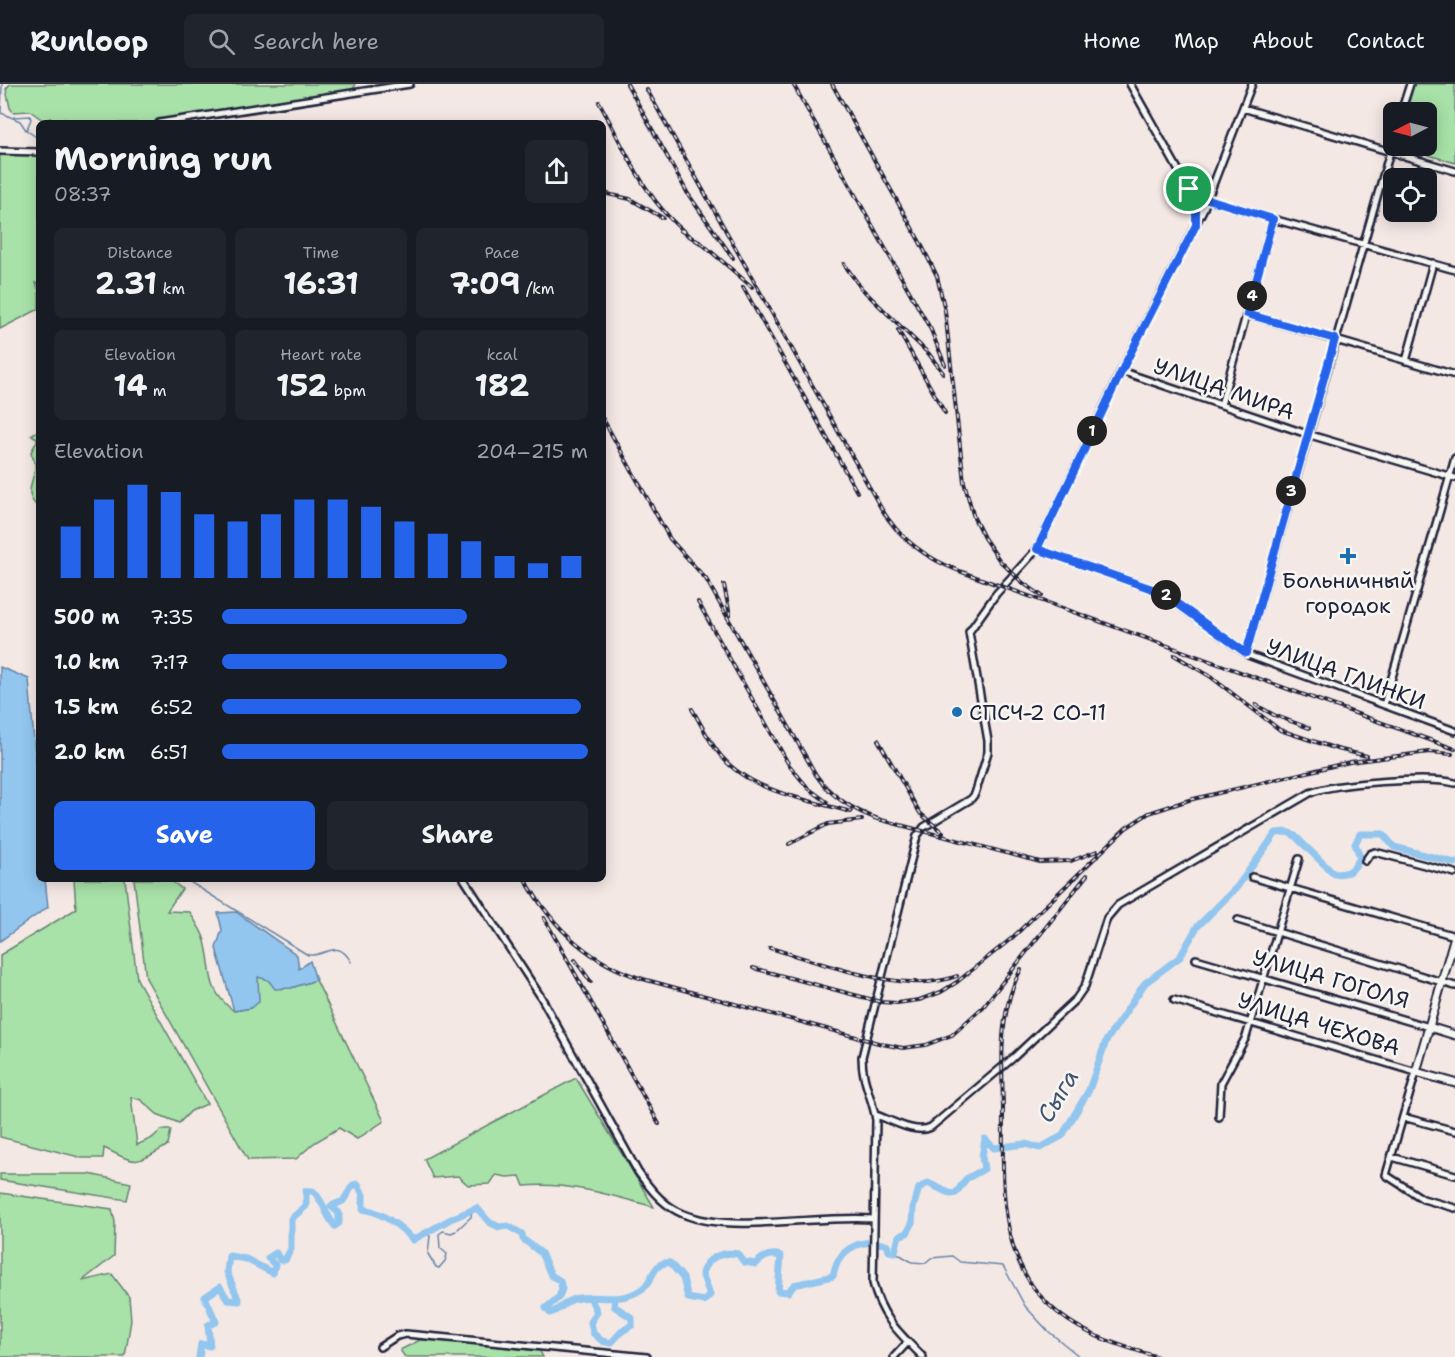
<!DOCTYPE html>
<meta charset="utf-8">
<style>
body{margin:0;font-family:"Shantell Sans",sans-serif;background:#20242c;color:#f1f3f6;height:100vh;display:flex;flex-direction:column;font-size:22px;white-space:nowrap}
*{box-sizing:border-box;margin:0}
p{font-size:20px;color:#9ea1a6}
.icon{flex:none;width:33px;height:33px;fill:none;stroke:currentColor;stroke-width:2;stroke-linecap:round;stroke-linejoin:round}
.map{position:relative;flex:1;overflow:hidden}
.panel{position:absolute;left:36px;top:36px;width:570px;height:762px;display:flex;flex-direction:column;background:#171b24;border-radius:9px;box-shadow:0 3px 15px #0003}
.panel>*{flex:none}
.needle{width:39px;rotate:264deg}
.controls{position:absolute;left:1383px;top:18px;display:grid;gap:12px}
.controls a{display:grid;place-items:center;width:54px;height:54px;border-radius:9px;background:#171b24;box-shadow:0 3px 15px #0003;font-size:30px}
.pin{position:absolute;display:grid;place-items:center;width:51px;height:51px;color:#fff;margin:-26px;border:3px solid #fff;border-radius:50%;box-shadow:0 2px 6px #0007}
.km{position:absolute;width:30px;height:30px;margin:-15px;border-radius:50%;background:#222;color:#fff;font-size:16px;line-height:30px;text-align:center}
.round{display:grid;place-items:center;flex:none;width:63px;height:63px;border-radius:9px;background:#20242c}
.headline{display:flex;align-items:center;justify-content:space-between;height:102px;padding:0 18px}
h1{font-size:33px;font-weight:700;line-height:45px}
.figures{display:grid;grid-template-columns:repeat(3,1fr);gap:9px;height:102px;padding:6px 18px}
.figures div{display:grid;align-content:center;border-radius:9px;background:#20242c;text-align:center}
.figures b{font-size:30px;font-weight:700}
.figures small{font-size:16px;font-weight:400}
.figures p{font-size:16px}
.chart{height:168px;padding:12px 18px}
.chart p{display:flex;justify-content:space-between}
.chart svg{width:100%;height:108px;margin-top:6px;stroke:#2563eb;stroke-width:6}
.button{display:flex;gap:12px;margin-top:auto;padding:12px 18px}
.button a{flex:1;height:69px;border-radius:9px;background:#2563eb;color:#fff;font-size:24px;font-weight:700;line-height:69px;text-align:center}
.button a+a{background:#20242c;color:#f1f3f6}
ul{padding:0 18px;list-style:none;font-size:20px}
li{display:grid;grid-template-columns:96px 72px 1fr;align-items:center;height:45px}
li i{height:15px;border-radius:8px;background:#2563eb}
header{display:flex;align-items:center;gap:36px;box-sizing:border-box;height:84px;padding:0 30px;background:#171b24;border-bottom:2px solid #363941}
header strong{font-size:28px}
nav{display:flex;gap:33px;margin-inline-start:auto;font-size:21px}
.search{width:420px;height:54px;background:#20242c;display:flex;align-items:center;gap:15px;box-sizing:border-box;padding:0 21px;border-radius:9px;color:#9ea1a6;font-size:22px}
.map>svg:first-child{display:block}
.green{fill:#a8e2a8;stroke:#658272;stroke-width:1.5}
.water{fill:#92c6ef;stroke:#6584a7;stroke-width:1.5}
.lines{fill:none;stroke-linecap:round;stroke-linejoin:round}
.stream{stroke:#6584a7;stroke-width:1.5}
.river{stroke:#92c6ef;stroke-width:7}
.minor-casing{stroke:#22223b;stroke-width:10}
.major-casing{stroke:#22223b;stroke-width:11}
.minor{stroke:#f6f6f2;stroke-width:5}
.major{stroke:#f6f6f2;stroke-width:7}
.rail-casing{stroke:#22223b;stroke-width:4}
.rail{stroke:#f6f6f2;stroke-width:1.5;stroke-dasharray:4.5;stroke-linecap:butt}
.route-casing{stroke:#fff;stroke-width:12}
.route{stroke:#2563eb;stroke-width:8}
.poi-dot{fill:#1f6fb2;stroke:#f6f6f2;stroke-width:2}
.labels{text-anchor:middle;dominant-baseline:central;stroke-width:5;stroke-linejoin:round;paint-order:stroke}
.street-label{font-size:22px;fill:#22223b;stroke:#f6f6f2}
.poi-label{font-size:22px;fill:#22223b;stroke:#f6f6f2}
.water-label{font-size:24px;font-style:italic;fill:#445371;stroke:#f6f6f2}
</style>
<header>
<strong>Runloop</strong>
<div class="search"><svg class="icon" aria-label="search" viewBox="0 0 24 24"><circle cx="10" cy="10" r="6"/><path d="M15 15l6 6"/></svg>Search here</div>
<nav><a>Home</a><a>Map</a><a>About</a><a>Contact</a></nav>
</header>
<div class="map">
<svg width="1455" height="1273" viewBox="0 0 1455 1273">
<rect width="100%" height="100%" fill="#f4e8e4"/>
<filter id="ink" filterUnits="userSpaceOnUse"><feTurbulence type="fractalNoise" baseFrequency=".0167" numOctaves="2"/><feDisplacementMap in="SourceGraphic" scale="12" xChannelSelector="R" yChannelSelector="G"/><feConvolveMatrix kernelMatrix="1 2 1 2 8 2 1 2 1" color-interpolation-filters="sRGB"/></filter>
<g filter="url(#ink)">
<path class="green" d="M10,0h345v2l-6,9 -190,28h-93l-1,-4 -11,2 -4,-3 -6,3 -14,-10 -17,1 -3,-4 -4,-19z
M1414,0h41v79l-56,-17h27v-34h-20z
M0,67l39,1v132l-3,-1 3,8v18l-39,20z
M39,346v78c-17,-14 -5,-25 -4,-42 1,-5 -3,-8 -4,-14l6,-11v-3l-6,-3z
M74,795h51l12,100 70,125 -16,7 -12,12 -22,-9 -16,-14 -10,-3 6,48 15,-7 9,-8h10l-3,15c-34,20 -29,20 -64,3l-1,10h-20l-83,-21v-182l76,-46z
M134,795h35l13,10 -15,22 23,1c4,8 11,17 14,26 10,31 -1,50 30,73l17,-3 7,-32 33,12 25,-8 68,141 -27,18 -18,-11 -25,15 -18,16 -48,1 -102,-182z
M576,994l78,129c-43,-12 -85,-25 -130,-21l-4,-10 -13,1 -11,-2 -6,9 -22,1 -10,-9 -25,2 -9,-19z
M0,1090h89l42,9 -4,17 -127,-20z
M0,1109l112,16 3,13 -1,34 -32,25 30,-7 17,23 2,23 -6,37h-125z
M428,1255l112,12 3,6h-138l-5,-7 20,-10z"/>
<path class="water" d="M0,583l29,12 10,125v75h6l3,28 -48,34z
M236,828l61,43 2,14 11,-8 6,19 -25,8 -16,1 -7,-9 -10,-3 1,25 -8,6 -17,3 -18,-63 6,-18 -4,-17z"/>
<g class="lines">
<path class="stream" d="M2,0l-1,29 19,8 6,9 13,9
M14,33l16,-1 1,3 -4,10
M185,795l123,76c18,2 29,-18 43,7
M458,1145l13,-12 1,-6
M426,1149l4,3 -2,18 8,13 3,1 6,-7 2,-7 -7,-6 -1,-14 4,-3 8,2 5,-2
M895,1168l17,10 13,1 6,-5 21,-2 8,6 43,4 22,40 23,25 32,26"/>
<path class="river" d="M453,1134l24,-10 12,14 10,5 9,-1 14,8 1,5 18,14 10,22 9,6 2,8 -3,8 -13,11 4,5c10,-3 15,-11 24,-14 23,-6 45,6 68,-10 12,-8 10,-28 28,-26l13,15 5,20 16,3 6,-6 -8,-22c5,-16 21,-22 36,-19l6,8 12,2c7,-8 15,-11 25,-8l-3,35 10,1 6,-7 39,-9c5,-27 27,-39 54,-31l2,6 6,1 4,-16 8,-3 5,-9 1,-16 6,-20 9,-5 23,11 5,-1 10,-14 18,-10 -2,-12 3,-18 9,9 31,-4 15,4 22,-12 27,-46 17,-49 39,-58 35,-26 17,-30 40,-40 39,-54 12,-1 7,4 39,38c15,0 20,-3 26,-17l-5,-13 5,-10h23l11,13 61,16
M591,1215l6,13 -6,10 2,11 9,8 9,2 10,-11 11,-7v-7l-18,-12 1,-7
M199,1273l2,-13 9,2 -2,-21 8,-3 -11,-25 15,-10 8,13 11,1 -12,-29 2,-16 17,3 27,14 2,-8 -7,-7 8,-5 4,7h5l6,-11v-30l15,-13v-15h7c11,10 12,24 22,35l4,-3v-10l-8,-7 12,-5 10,-16 5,-1 5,11v14c17,2 39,18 50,31l36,-20"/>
<defs>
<path id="minor" d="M1130,0l59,105 19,10 65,20 182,51
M1243,24l212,63
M1401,28l9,-28
M159,39l251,-39
M0,67l39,1
M1189,105l7,16v17
M1247,230l208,61
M1406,277l27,-98
M1121,287l186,63 148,44
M1221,321l52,-186
M1037,465l124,43 87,63 207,76
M1246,569l148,-515
M1384,621l71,-247
M1365,777l5,-7 5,-2 80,21
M1252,793l203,59
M464,795l77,118 97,175c11,15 22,30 39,39 46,25 141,3 197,8
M1238,836l217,66
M1196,875l233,68
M1174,916l242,72 -30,103 37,24 32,9
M876,1031c15,5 40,20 55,12l82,-69 63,-59 9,-13 22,-68 11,-13 192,-112c25,-10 118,-17 145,-10
M1219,1033l2,-34 25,-46 53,-178
M1403,1033l52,14
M1392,1073l63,18
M380,1263l17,-11 9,-2 241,23
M894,1273l14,-15
M923,1273c-24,-24 -42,-40 -50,-74l3,-163c-4,-24 -14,-37 -14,-63l55,-221 7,-9 47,-28 4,-5 13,-42v-11l-19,-109 27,-38 41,-45 84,-178 83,-163 48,-124"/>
<path id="major" d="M1455,852l-39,136 39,11
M1429,943l26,8"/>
</defs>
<use href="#minor" class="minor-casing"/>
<use href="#major" class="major-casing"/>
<use href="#minor" class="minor"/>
<use href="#major" class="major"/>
<defs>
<path id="rail" d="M627,0l61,110 45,64
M793,0l138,246 14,35
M832,0l89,160 16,32 8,35 19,171 10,36 10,20 16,23 23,22 19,13
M647,6l234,418c18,31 48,52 81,64l493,177
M599,18c25,45 46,99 88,132
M603,109l27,6 33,19
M680,146l25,16
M700,158l52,45
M844,180l17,24 68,66 14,19
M743,203l114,205
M898,246l47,83
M603,335l67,120 36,40 110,196c16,23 38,36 65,45
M724,501l6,30
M698,518l91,163 19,23 19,14
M1174,571l39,23
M1207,590l73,56 57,19 30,7
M1256,621l18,10 35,13
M692,625c9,15 17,33 29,47 31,37 86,43 130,56
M878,656l42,73 23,20
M874,734l166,44 31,-1 26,-10
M789,760l39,-20 34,-4
M525,795c26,47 65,84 118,100l239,65 21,4 23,-3 26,-10 31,-28 104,-132
M544,834l115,206
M770,864c53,15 135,48 187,28
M575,876l16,22
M753,884l128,34 16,1 22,-3 22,-8 16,-10 55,-44 114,-110 23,-15 40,-13 161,-38 79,-10 23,2
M1021,885c-23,43 -19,92 -18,139 0,92 -9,179 89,226 21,10 44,16 65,23"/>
</defs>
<use href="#rail" class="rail-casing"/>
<use href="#rail" class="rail"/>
</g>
</g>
<g class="lines" filter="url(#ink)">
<defs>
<path id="route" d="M1189,105l19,10 65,20 -26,95 88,25 -89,314 -85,-61 -124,-43 88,-185 71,-139v-20z"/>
</defs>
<use href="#route" class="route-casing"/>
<use href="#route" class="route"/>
</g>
<g class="poi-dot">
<path d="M1345 463h6v6h6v6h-6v6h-6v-6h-6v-6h6z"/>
<circle cx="957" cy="628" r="6"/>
</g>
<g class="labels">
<g class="street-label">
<text transform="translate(1224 305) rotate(19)">УЛИЦА МИРА</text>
<text transform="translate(1346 590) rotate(20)">УЛИЦА ГЛИНКИ</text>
<text transform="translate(1331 895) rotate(16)">УЛИЦА ГОГОЛЯ</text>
<text transform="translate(1319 940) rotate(17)">УЛИЦА ЧЕХОВА</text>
</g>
<g class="poi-label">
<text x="1348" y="496">Больничный<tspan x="1348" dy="25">городок</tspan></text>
<text x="969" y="628" text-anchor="start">СПСЧ-2 СО-11</text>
</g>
<g class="water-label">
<text transform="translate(1058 1012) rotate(-59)">Сыга</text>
</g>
</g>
</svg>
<div class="controls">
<a><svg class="needle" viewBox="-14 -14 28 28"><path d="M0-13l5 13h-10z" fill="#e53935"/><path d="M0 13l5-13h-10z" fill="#9ea1a6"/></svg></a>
<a><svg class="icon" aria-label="locate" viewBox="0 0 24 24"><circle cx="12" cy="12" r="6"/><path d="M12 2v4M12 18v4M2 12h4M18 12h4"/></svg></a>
</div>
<div class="pin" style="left:1189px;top:105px;background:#1e9e55"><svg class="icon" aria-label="arrive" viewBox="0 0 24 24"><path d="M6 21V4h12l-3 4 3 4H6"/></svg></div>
<b class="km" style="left:1092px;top:347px">1</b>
<b class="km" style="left:1166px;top:511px">2</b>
<b class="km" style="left:1291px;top:407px">3</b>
<b class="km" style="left:1252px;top:212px">4</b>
<section class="panel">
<div class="headline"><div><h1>Morning run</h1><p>08:37</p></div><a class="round"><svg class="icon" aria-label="share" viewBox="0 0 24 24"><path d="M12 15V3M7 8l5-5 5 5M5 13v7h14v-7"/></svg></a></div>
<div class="figures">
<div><p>Distance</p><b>2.31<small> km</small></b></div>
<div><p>Time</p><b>16:31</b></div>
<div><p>Pace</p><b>7:09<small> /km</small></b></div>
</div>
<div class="figures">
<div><p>Elevation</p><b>14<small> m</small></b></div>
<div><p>Heart rate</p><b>152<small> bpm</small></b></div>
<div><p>kcal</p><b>182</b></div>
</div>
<div class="chart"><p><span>Elevation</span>204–215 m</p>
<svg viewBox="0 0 160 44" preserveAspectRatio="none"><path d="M5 44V23M15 44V12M25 44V6M35 44V9M45 44V18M55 44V21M65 44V18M75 44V12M85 44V12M95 44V15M105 44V21M115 44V26M125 44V29M135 44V35M145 44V38M155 44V35"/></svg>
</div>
<ul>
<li><b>500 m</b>7:35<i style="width:67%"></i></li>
<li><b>1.0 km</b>7:17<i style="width:78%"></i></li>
<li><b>1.5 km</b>6:52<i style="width:98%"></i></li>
<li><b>2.0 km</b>6:51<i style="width:100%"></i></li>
</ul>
<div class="button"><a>Save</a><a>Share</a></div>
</section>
</div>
